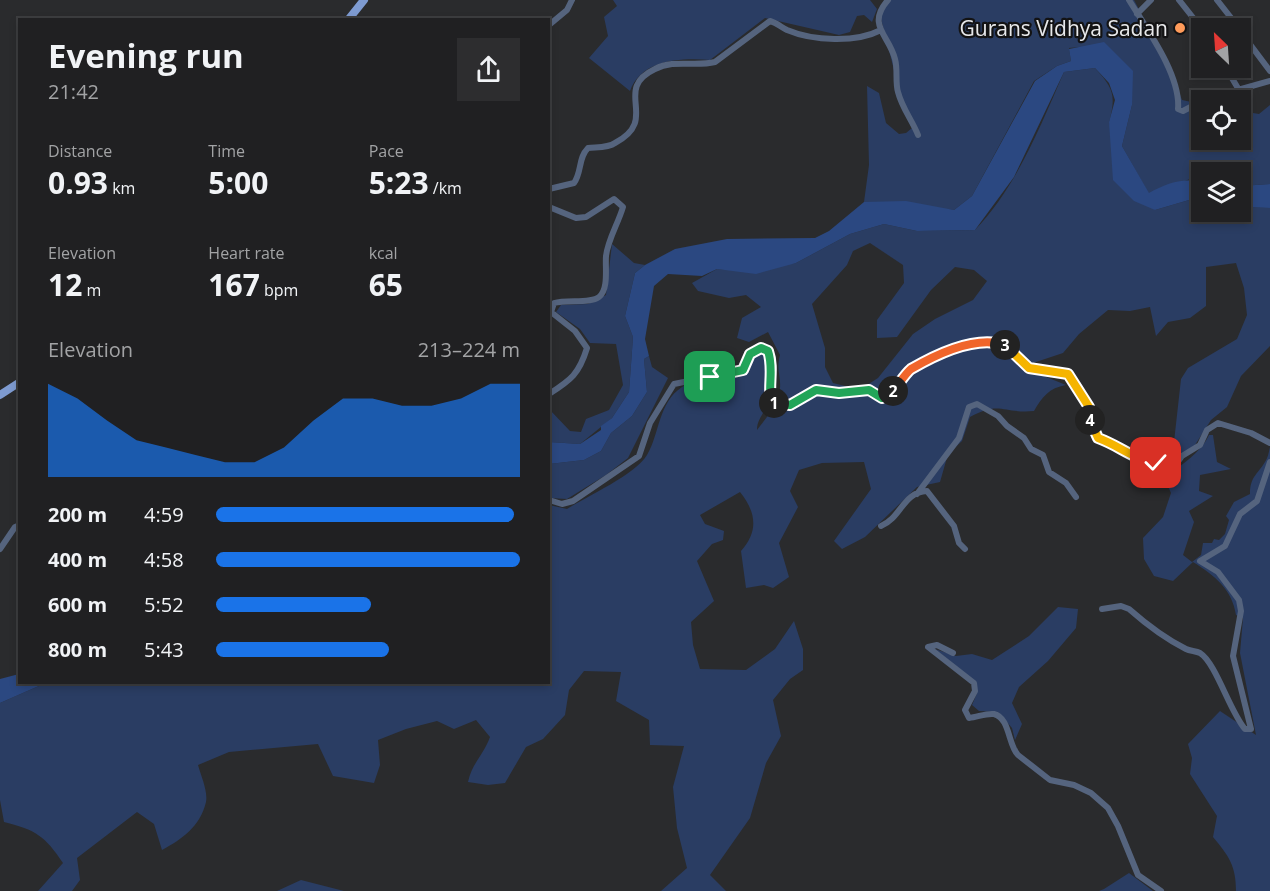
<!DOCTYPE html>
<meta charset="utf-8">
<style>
body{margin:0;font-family:"Open Sans",sans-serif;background:#2d2d2f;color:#f1f3f6;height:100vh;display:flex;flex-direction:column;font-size:22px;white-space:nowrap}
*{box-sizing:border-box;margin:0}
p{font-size:20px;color:#a2a3a5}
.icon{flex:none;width:33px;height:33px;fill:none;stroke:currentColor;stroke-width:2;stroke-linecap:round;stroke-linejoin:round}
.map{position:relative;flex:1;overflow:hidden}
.details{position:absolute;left:18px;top:18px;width:532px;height:666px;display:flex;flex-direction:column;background:#202022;border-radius:0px;box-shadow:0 3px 9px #0003,0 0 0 2px #3d3e40}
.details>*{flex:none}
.needle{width:39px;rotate:335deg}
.controls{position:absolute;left:1191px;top:18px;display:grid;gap:12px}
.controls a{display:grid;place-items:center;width:60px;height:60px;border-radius:0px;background:#202022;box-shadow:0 3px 9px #0003,0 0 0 2px #3d3e40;font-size:30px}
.pin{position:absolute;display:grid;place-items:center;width:51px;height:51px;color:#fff;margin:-26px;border-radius:12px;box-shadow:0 3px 9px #0006}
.km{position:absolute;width:30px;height:30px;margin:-15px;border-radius:50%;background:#222;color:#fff;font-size:16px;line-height:30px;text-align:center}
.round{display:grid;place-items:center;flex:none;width:63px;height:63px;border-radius:0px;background:#2d2d2f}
.head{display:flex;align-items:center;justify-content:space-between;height:102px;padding:0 30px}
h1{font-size:33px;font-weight:700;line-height:45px}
.figures{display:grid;grid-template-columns:repeat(3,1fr);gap:9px;height:102px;padding:6px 30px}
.figures div{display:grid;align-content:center}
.figures b{font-size:30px;font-weight:700}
.figures small{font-size:16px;font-weight:400}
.figures p{font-size:16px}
.chart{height:168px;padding:12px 30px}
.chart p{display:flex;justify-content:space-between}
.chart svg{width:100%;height:108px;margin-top:6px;fill:#1a73e8;opacity:.7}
ul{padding:0 30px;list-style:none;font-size:20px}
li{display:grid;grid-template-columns:96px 72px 1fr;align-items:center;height:45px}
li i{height:15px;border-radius:8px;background:#1a73e8}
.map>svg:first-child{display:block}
.green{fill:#2a3d63;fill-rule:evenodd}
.water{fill:#2b4881}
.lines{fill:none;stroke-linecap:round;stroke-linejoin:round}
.minor{stroke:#55647e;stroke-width:6}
.major{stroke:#7e9bd1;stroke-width:8}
.split-1-casing{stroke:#fff;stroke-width:12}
.split-2-casing{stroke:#fff;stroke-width:12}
.split-3-casing{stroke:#fff;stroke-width:12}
.split-4-casing{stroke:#fff;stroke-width:12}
.split-5-casing{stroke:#fff;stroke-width:12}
.split-1{stroke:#22a559;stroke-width:8}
.split-2{stroke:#22a559;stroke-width:8}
.split-3{stroke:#f0652b;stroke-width:8}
.split-4{stroke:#f5b400;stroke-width:8}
.split-5{stroke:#f5b400;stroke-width:8}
.poi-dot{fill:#ff9b5a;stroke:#131314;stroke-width:2}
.labels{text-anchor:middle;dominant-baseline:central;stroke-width:4.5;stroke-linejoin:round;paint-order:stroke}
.poi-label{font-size:21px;fill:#e8e9eb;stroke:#131314;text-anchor:end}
</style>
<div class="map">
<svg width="1270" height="891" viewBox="0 0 1270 891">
<rect width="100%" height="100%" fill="#2a2b2d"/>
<path class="green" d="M613,0h257l7,9 -5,13 -8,-7 -7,1 -7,16 -11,3 -74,-17 -55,42c-29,-2 -68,-1 -80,31l-41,-33 19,-22 -4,-19 13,-11z
M890,0h244l35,66 13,34 19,4 1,36h38l1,-29 18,3 11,-9v79l-29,2 -1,-14h-38l-1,9 -11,-2 -41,15 -27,-48 10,-41 -52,-58 -11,1 2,13 -14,5 -23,15 -62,115 -18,14 -90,-8 5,-37 -2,-79 12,7 7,30 13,11 7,-1 6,-5 -6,-11 -25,-98 2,-10z
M1095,68c19,21 21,27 14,55l46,87 34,-10 12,2 1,10h38l1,-5 29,1v138l-29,30 -14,31 -16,13 -16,25 -24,20 -4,-2 6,-12 8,-72 7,-11 49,-29 10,-24 -3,-27 -8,-25 -30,4v39l-16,12 -22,4 -12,14 -6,-29 -20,4 -22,-1 -29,24 -16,19 -30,10 1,9 32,13c-17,3 -24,12 -32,26 -31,3 -34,-11 -64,6l-8,24 -14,13 -8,28 -23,5 -52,50 -23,12 -8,-8 37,-52 -7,-27 -42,1 -23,7 -9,21 8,16 -19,36 10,34 -16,11 -9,-3 -18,3 -5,-37c18,-20 15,-39 -1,-59l-40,23 5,9 19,7 -1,9 -11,4 -15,17 17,40 -23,21 2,23 7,24 46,1 29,-21 19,-28 9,28v21l-13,9 -17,21 8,36 -15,27 -16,55 -40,57 16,16h-65l26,-23 -10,-40 -4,-41 11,-41 -34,-1 -1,-25 -33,-19 5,-29 -37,-1 -15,19 -4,25 -22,24 -17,8 -21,36 -17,2 -20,-3c4,-19 15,-26 22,-45l-14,-17 -22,9 -17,-8 -31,8 -28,11 2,25 -6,18 -41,-7 -15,-32 -89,8 -31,13c3,11 10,26 8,37 -6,25 -24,37 -44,48l-8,-26 -17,-12 -60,46 3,22 -8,11h-34l25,-28c-18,-27 -27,-33 -59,-41l-4,-22v-97l41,-18 24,-3h484v-177l18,4c20,-13 68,-34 80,-54 13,-22 11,-52 35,-68 4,-3 57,-12 67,-15l4,-16 10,-5c10,14 6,41 2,57 -3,9 -8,12 -8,22 9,-12 22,-26 23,-42 1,-13 -4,-17 0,-33l-12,-23 -19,10 -12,-4 5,-20 19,-11 -15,-12 -17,3 -31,-7 -6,-8 25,-14 18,1 61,-7 54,-29 34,-10 33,7 58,-1c42,-44 65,-103 89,-158zM870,243l33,22 1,18 -27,37v18l20,-1 34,-47 24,-23 19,3 13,11 -14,19 -38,19 -22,15 -35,44 -11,7 -18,2 -16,-4 -8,-16v-19l-13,-44 35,-39 6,-14z
M612,244l22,19 11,2 -10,8 -10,43 8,21 -4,55 -17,26 -32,26 -31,-2v-33l21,22 11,1 5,-13 23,-9 14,-25 -7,-41 -26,-1 -10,-14 -24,-17 5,-7 27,-1 18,-9z
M649,356l3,11 16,11 -40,80 -22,17 -39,24 -18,-1v-34l35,-4 17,-9 10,-18 21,-17 15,-24 -3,-33z
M1209,435h4l4,27 14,7 -31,6 -1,16 14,5 -24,15 5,11 -11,33 9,7 9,-7 2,-12h9l2,-4 5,1 6,-6 4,-14 -3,-4 8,-14 16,-8c0,-17 7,-19 15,-32 3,-4 4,-11 5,-15v444h-34c0,-25 -7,-35 -23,-54l4,-21 -27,-42 2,-16 -4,-14 32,-33 36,24 -16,-82 3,-35 -7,-3c-4,-26 -21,-39 -43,-53l-20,19 -19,-5 -10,-17 -1,-21 20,-21 8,-24 -9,-20c15,0 41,-24 47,-38z
M1058,607l20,2 -2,19 -28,33 -29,26 -7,16 10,21 -7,16 -3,-12 -14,-16 -19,-1 -7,-6 5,-12v-10l-42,-34 21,7 16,-2 20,6 37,-24z
M1129,873l24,18h-54l5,-2z
M301,880l43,11h-67z"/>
<path class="water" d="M1104,42l29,29 -1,34 -10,41 27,47c16,-9 32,-15 52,-12v21l-12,-2 -34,10 -21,-9 -21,-21 -4,-58 6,-22 -6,-17 -14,-15 -31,4 -50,105 -39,53 -58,1 -33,-7 -34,10 -54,29 -40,11 -39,-5 -15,7 -34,-2 -14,12 -9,53 4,17 -5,3 3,33 -15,24 -21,17 -10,18 -17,9 -35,4v-22l31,2 21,-14v-4l11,-8 17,-26 4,-55 -8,-21 10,-43 10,-8 30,-16 52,-10 88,-1 14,-7 35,-29 42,-1 48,9 18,-14 63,-115 22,-15 14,-5 -2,-12z
M1270,184v24l-29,-1v-21z
M19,674l1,8 45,1 -24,2 -41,18v-24z"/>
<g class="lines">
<path class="minor" d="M888,0c-22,25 1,35 7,59 3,11 0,23 3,33 4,16 14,28 20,43
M1129,0c17,28 52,75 49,109l5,2 19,-10
M1179,0l23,29
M1217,0l22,28
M1137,14l14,-14
M549,25l18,-15 5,-10
M1240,31l30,40
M1226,68l13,22
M1202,100l68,-19
M549,189l25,-6c8,-11 4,-25 14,-35 9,-1 20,0 27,-5 46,-24 -4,-53 40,-74 19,-10 40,-2 60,-7l55,-41c7,2 11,6 17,9 26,11 69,13 94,0
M549,207l27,11 10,-1 28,-18 9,8c-5,17 -15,32 -17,49 -1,11 3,33 -7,41 -9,7 -32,2 -45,6l-3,9 24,19 12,17c-8,26 -16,32 -38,46
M917,494l42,-56 10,-31 8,-3 21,12 9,10 17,12 7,11 12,6 6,17 17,11 10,14
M549,500l13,4 11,-3 66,-45 11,-33 24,-39 69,-14 7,-16 11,-6 7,4 4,9 -1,41 19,3 25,-15 24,3 30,-3 13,8 10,-7 18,-21 33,-18 25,-6 31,-3 9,3 21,22 39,5 21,34v12l9,19 19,7 18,14 21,4 11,6 7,-2 8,-11 18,-11 7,-15 11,-7 33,10 19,10
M881,526c20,-8 22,-34 46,-35l27,35 5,17 6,6
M0,549l15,-22 5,-2
M1102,609l19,-3 8,3c17,15 37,30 57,40 4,2 10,2 14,4 16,10 30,59 45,76h6l-18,-73 8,-45 -2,-11 -21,-28 -18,-11 25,-15 15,-32 17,-13 13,-39
M953,653l-16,-8 -9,2 46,36 1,8 -10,19 4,8c9,-1 17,-5 25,-4 16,4 14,31 24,41l32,25 24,5 17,8 17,15 10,18 20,49 23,16"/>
<path class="major" d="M348,20l16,-20
M0,395l20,-13"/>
</g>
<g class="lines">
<defs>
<path id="split-1" d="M710,377l33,-7 7,-16 11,-6 7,3c6,17 0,34 3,51l3,1"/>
<path id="split-2" d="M774,403l16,2 26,-15 23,3 30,-3 13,8 11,-7"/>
<path id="split-3" d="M893,391c6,-7 12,-17 18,-22 24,-14 65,-34 94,-24"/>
<path id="split-4" d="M1005,345l24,23 39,6 21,33 1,13"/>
<path id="split-5" d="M1090,420l8,18c24,9 31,19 58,25"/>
</defs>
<use href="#split-1" class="split-1-casing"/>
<use href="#split-2" class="split-2-casing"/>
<use href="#split-3" class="split-3-casing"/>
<use href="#split-4" class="split-4-casing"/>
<use href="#split-5" class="split-5-casing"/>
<use href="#split-1" class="split-1"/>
<use href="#split-2" class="split-2"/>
<use href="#split-3" class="split-3"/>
<use href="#split-4" class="split-4"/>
<use href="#split-5" class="split-5"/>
</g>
<circle class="poi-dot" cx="1180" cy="28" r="6"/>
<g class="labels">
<g class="poi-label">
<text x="1168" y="28">Gurans Vidhya Sadan</text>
</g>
</g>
</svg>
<div class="controls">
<a><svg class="needle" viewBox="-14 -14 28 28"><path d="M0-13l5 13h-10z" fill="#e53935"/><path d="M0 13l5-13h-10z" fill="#a2a3a5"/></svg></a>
<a><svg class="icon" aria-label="locate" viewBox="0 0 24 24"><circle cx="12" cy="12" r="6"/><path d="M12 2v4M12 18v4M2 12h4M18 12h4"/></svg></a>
<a><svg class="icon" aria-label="layers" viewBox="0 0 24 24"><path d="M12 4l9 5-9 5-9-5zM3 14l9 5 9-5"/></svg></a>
</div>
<div class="pin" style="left:710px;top:377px;background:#1e9e55"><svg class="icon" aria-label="arrive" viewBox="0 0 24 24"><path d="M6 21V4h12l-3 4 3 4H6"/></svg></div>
<div class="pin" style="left:1156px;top:463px;background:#d93025"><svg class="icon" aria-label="check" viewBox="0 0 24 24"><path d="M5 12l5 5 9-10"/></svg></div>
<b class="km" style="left:774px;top:403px">1</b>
<b class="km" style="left:893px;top:391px">2</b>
<b class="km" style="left:1005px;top:345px">3</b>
<b class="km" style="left:1090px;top:420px">4</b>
<section class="details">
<div class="head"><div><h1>Evening run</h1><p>21:42</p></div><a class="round"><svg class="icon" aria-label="share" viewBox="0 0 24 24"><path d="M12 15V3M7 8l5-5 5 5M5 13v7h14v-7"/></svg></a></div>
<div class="figures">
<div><p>Distance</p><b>0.93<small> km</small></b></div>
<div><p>Time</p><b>5:00</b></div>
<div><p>Pace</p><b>5:23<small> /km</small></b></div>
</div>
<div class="figures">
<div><p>Elevation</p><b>12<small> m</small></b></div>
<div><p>Heart rate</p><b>167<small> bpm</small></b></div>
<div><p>kcal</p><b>65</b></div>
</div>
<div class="chart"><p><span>Elevation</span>213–224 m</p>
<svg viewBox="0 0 160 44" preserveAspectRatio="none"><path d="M0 44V6L10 12L20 21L30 29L40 32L50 35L60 38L70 38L80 32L90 21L100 12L110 12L120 15L130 15L140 12L150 6L160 6V44z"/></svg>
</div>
<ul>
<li><b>200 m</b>4:59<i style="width:98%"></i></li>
<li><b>400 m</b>4:58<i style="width:100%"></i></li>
<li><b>600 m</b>5:52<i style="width:51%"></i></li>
<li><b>800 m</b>5:43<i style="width:57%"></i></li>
</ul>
</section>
</div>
